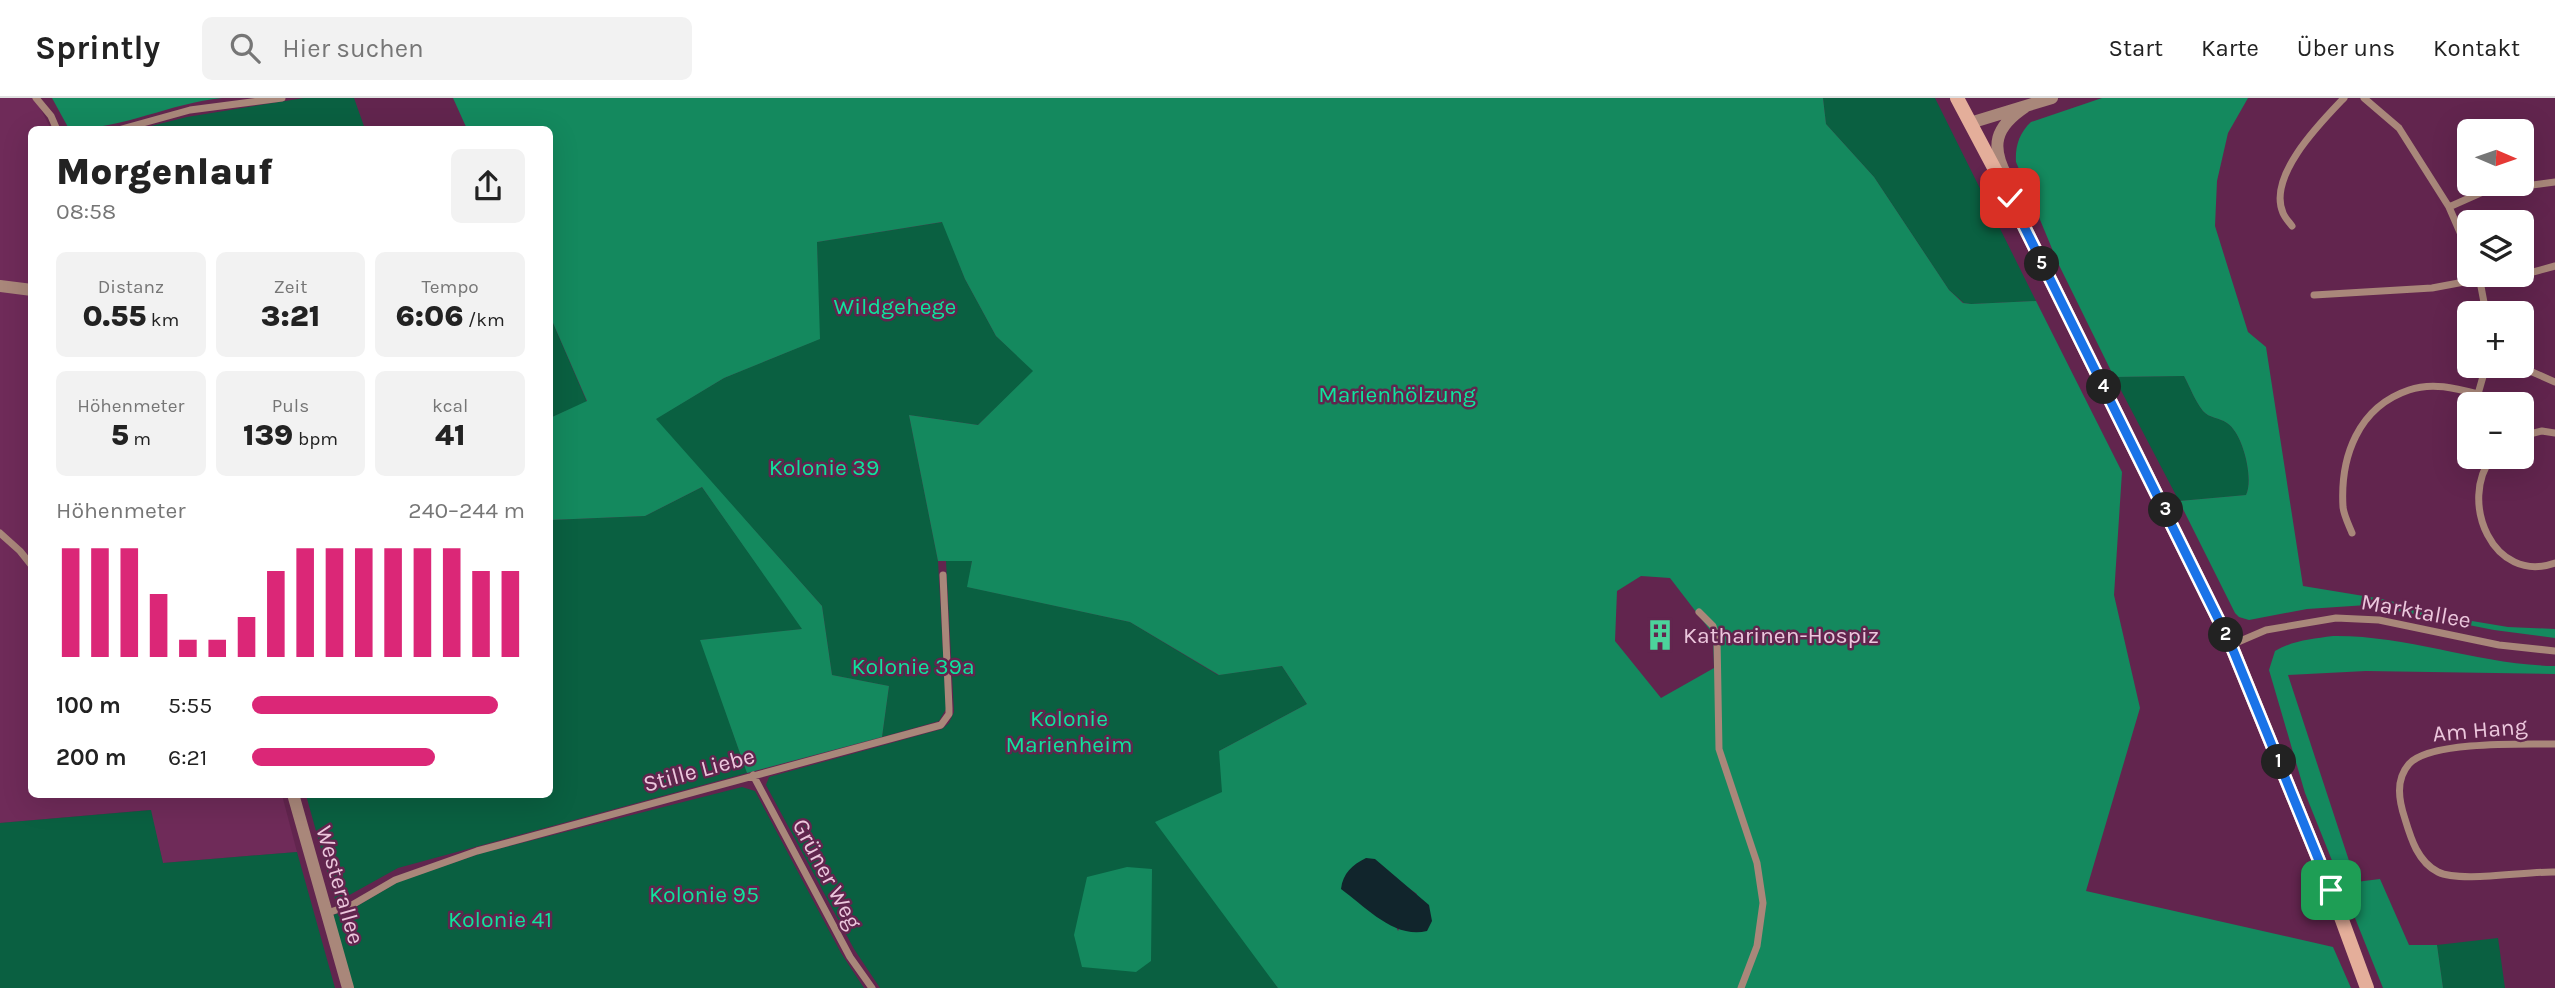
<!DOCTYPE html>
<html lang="de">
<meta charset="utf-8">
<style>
body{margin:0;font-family:Karla,sans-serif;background:#f2f2f2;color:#222;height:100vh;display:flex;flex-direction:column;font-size:26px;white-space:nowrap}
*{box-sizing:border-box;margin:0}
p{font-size:23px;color:#767676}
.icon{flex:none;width:38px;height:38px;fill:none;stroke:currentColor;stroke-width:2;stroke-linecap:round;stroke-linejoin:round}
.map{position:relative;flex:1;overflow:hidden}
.drawer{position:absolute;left:28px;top:28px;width:525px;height:672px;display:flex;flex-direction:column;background:#fff;border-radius:10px;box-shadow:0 7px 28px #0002}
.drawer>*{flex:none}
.needle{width:46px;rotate:92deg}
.tools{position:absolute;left:2457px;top:21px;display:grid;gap:14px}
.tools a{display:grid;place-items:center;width:77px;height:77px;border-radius:10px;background:#fff;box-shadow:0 7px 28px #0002;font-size:35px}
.pin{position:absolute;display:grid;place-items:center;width:60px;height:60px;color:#fff;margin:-30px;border-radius:14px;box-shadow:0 4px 10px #0006}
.km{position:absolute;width:35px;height:35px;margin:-18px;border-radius:50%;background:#222;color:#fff;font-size:19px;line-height:35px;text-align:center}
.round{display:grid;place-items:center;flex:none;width:74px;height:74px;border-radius:10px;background:#f2f2f2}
.overview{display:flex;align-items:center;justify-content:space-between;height:119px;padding:0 28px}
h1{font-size:38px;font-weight:800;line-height:52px}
.figures{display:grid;grid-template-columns:repeat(3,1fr);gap:10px;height:119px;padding:7px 28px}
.figures div{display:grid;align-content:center;border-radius:10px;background:#f2f2f2;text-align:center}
.figures b{font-size:30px;font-weight:800}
.figures small{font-size:19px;font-weight:400}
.figures p{font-size:19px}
.chart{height:196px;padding:14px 28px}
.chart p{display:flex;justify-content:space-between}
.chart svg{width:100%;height:126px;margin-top:7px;stroke:#db2777;stroke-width:6}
ul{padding:0 28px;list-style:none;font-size:23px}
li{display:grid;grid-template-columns:112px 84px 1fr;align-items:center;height:52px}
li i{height:18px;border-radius:9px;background:#db2777}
header{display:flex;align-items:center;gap:42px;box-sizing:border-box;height:98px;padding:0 35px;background:#fff;border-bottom:2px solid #e0e0e0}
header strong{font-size:33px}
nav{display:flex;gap:38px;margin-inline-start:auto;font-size:24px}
.search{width:490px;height:63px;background:#f2f2f2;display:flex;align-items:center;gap:18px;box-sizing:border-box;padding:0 24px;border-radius:10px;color:#767676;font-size:26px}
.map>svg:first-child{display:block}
.built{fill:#6f2b59}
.green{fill:#0a6041}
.forest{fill:#14895e;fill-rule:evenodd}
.water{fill:#11252c}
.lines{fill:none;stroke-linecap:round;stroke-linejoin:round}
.minor{stroke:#a9877a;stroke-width:7}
.tertiary{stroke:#a9877a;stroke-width:12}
.secondary{stroke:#e4ae9a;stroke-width:14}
.route-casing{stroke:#fff;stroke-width:14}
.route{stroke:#1a73e8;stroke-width:9}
.labels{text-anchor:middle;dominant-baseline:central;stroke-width:5;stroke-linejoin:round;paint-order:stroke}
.park-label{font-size:23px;fill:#0ee49d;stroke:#62254e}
.street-label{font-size:23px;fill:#ecc7dd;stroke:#62254e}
.poi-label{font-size:23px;fill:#ecc7dd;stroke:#62254e;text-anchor:start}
</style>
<header>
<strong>Sprintly</strong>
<div class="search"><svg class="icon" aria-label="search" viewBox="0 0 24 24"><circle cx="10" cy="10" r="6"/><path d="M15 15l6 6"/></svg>Hier suchen</div>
<nav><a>Start</a><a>Karte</a><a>Über uns</a><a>Kontakt</a></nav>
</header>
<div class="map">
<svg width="2555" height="890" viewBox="0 0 2555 890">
<rect width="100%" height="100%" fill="#62254e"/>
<path class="built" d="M0,0h35l16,31 -19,1v664l250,1 15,57 -134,11 -13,-53 -150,13z"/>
<path class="green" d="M304,0h50l11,31h-226l48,-12z
M1823,0h112l101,203 -65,3 -7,-1 -15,-13 -75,-113 -48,-53z
M943,124l22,57 31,57 38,35 -56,54 -69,-10 29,146 8,148 -7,12 -57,16 7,-51 -57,-11 -10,-69 -167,-187 69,-41 95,-39 -2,-97z
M550,218l37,86 -37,16z
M2184,278c6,11 11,25 19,35 6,7 17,7 24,12 16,10 27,56 19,72l-67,6 -65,-124z
M702,389l101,142 -102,11 46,133 -349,95 -54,30 -9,1 -29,-104 244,-1v-274l95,-4z
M946,463h26l-4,26 162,35 88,53 64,-9 25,38 -88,47 48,221 11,16h-398l-26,-39 -88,-164 3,-8 173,-48 7,-6 5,-11z
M742,689l13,4 86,162 23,35h-511l-23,-72 24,-8 44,-26 84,-29z
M151,712l12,53 134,-11 38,136h-335v-165z
M2498,840l7,50h-62l-6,-43z"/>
<path class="forest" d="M52,0h170c-52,5 -101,32 -153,31z
M453,0h1370l3,26 48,53 75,113 14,13 8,1 65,-3 86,171 -8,123 26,113 -54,183 247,56 18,41h-1073l-123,-166 67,-30 -3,-41 88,-47 -25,-38 -63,9 -89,-53 -163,-35 5,-26h-34l-29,-146 69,10 55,-54 -37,-35 -31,-57 -23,-57 -125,20 3,97 -96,39 -68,41 166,187 10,69 57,11 -7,51 -135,36 -47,-133 102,-11 -100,-142 -57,29 -95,4v-102l37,-17 -37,-85v-186l-83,-1zM1641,478l29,2 43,56 1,34 -53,30 -46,-57 2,-50zM1366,760l51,36 -19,37z
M2102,0h146l-20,35 -11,48 -2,45 33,106 18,15 37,239 79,13 90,22 36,6 47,2v9l-61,-8 -127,-25 -60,4 -58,11 -10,-3 -4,-4 -56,-112 67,-6c8,-16 -3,-62 -19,-72 -7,-5 -18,-5 -24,-12 -8,-10 -13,-24 -19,-35l-70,1 -56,-114 -42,-101c-1,-15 3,-29 15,-40z
M2333,538c75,-1 147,29 222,30v8l-189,-3 -78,4 68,207 24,-3 29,66h28l6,43h-60l-78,-195 -36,-123 6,-19c19,-11 37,-12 58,-15z
M1127,769l25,2 -1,92 -15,11 -54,-5 -8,-32 13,-58z"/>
<path class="water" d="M1366,760l9,1 54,46 3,16 -5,10c-33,8 -61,-24 -86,-42 2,-16 11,-24 25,-31z"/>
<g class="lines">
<path class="minor" d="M36,0l15,18 6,14
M2364,0l35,30 50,79 20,46
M118,32l72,-20 92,-12
M2449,109l36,-16 70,-9
M2292,128c-3,-4 -7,-8 -9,-13 -16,-37 38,-91 61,-115
M2522,177l33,-9
M2479,178l7,37
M2314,197l118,-7 48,-9 41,-4
M2509,268l21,5 25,11
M2478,296l8,-28
M2522,338l20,-5 13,2
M2492,359c-34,44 1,128 63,106
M0,435l20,18 12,15
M2352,435c-3,-8 -8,-17 -9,-26 -3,-50 15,-100 66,-117 23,-8 46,-2 69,4l7,10
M1699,514l14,14 4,12 2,111 38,114 6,40 -6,43 -16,42
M2231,547l35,-15 70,-12 43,2 120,25 56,6
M2555,646c-30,0 -126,-3 -146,20 -14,16 -10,37 -4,55 6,20 13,43 33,53 22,11 89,-1 117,0
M753,677l97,182 22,31
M327,815l25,-8 43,-25 82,-29 464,-126 8,-11v-6l-6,-133"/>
<path class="tertiary" d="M1970,25l82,-25
M2007,79c-17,-31 -12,-50 18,-70
M0,188l32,4
M293,696l55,194"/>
<path class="secondary" d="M1957,0l53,100 221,447 100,245 36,98"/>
</g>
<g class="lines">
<defs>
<path id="route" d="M2010,100l221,447 100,245"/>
</defs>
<use href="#route" class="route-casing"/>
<use href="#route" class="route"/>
</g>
<defs>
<symbol id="building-bare" viewBox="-9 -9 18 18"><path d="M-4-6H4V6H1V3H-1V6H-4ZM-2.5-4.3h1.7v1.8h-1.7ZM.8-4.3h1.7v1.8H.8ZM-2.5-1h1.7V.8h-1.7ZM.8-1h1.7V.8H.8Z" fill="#4cd39b" stroke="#62254e" stroke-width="2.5" paint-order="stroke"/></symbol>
</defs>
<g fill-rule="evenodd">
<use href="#building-bare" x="1638" y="515" width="44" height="44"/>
</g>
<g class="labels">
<g class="park-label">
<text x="895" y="208">Wildgehege</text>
<text x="1397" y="296">Marienhölzung</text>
<text x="824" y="369">Kolonie 39</text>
<text x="913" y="568">Kolonie 39a</text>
<text x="1069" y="620">Kolonie<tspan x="1069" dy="26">Marienheim</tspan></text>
<text x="704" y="796">Kolonie 95</text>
<text x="500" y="821">Kolonie 41</text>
</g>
<g class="street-label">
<text transform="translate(2416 513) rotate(10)">Marktallee</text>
<text transform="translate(2480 632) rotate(-5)">Am Hang</text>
<text transform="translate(699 672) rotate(-15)">Stille Liebe</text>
<text transform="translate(827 776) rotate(62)">Grüner Weg</text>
<text transform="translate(340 787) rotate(74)">Westerallee</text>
</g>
<g class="poi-label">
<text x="1683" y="537">Katharinen-Hospiz</text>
</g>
</g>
</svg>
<div class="tools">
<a><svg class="needle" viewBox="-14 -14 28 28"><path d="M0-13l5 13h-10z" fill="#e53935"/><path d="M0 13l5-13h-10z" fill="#767676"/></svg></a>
<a><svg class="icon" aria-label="layers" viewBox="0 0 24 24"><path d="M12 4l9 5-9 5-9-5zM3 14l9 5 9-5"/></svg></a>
<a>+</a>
<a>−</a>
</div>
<div class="pin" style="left:2331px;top:792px;background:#1e9e55"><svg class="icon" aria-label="arrive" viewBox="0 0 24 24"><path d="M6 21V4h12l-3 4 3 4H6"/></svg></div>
<div class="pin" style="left:2010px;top:100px;background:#d93025"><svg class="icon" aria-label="check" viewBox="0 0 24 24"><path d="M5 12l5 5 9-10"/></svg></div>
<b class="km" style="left:2279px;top:664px">1</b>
<b class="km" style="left:2226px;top:537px">2</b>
<b class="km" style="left:2166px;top:412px">3</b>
<b class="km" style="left:2104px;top:289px">4</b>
<b class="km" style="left:2042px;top:166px">5</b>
<section class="drawer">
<div class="overview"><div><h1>Morgenlauf</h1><p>08:58</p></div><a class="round"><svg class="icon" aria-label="share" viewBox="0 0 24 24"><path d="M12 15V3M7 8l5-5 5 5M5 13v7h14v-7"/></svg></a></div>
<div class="figures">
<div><p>Distanz</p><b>0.55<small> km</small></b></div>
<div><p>Zeit</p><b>3:21</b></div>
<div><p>Tempo</p><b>6:06<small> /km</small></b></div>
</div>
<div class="figures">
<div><p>Höhenmeter</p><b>5<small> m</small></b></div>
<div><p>Puls</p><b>139<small> bpm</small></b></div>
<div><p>kcal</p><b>41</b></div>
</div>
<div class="chart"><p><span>Höhenmeter</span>240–244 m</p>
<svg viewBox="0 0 160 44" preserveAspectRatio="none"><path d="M5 44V6M15 44V6M25 44V6M35 44V22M45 44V38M55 44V38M65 44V30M75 44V14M85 44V6M95 44V6M105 44V6M115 44V6M125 44V6M135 44V6M145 44V14M155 44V14"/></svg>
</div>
<ul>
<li><b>100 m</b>5:55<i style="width:90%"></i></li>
<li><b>200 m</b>6:21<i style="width:67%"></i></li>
</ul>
</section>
</div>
